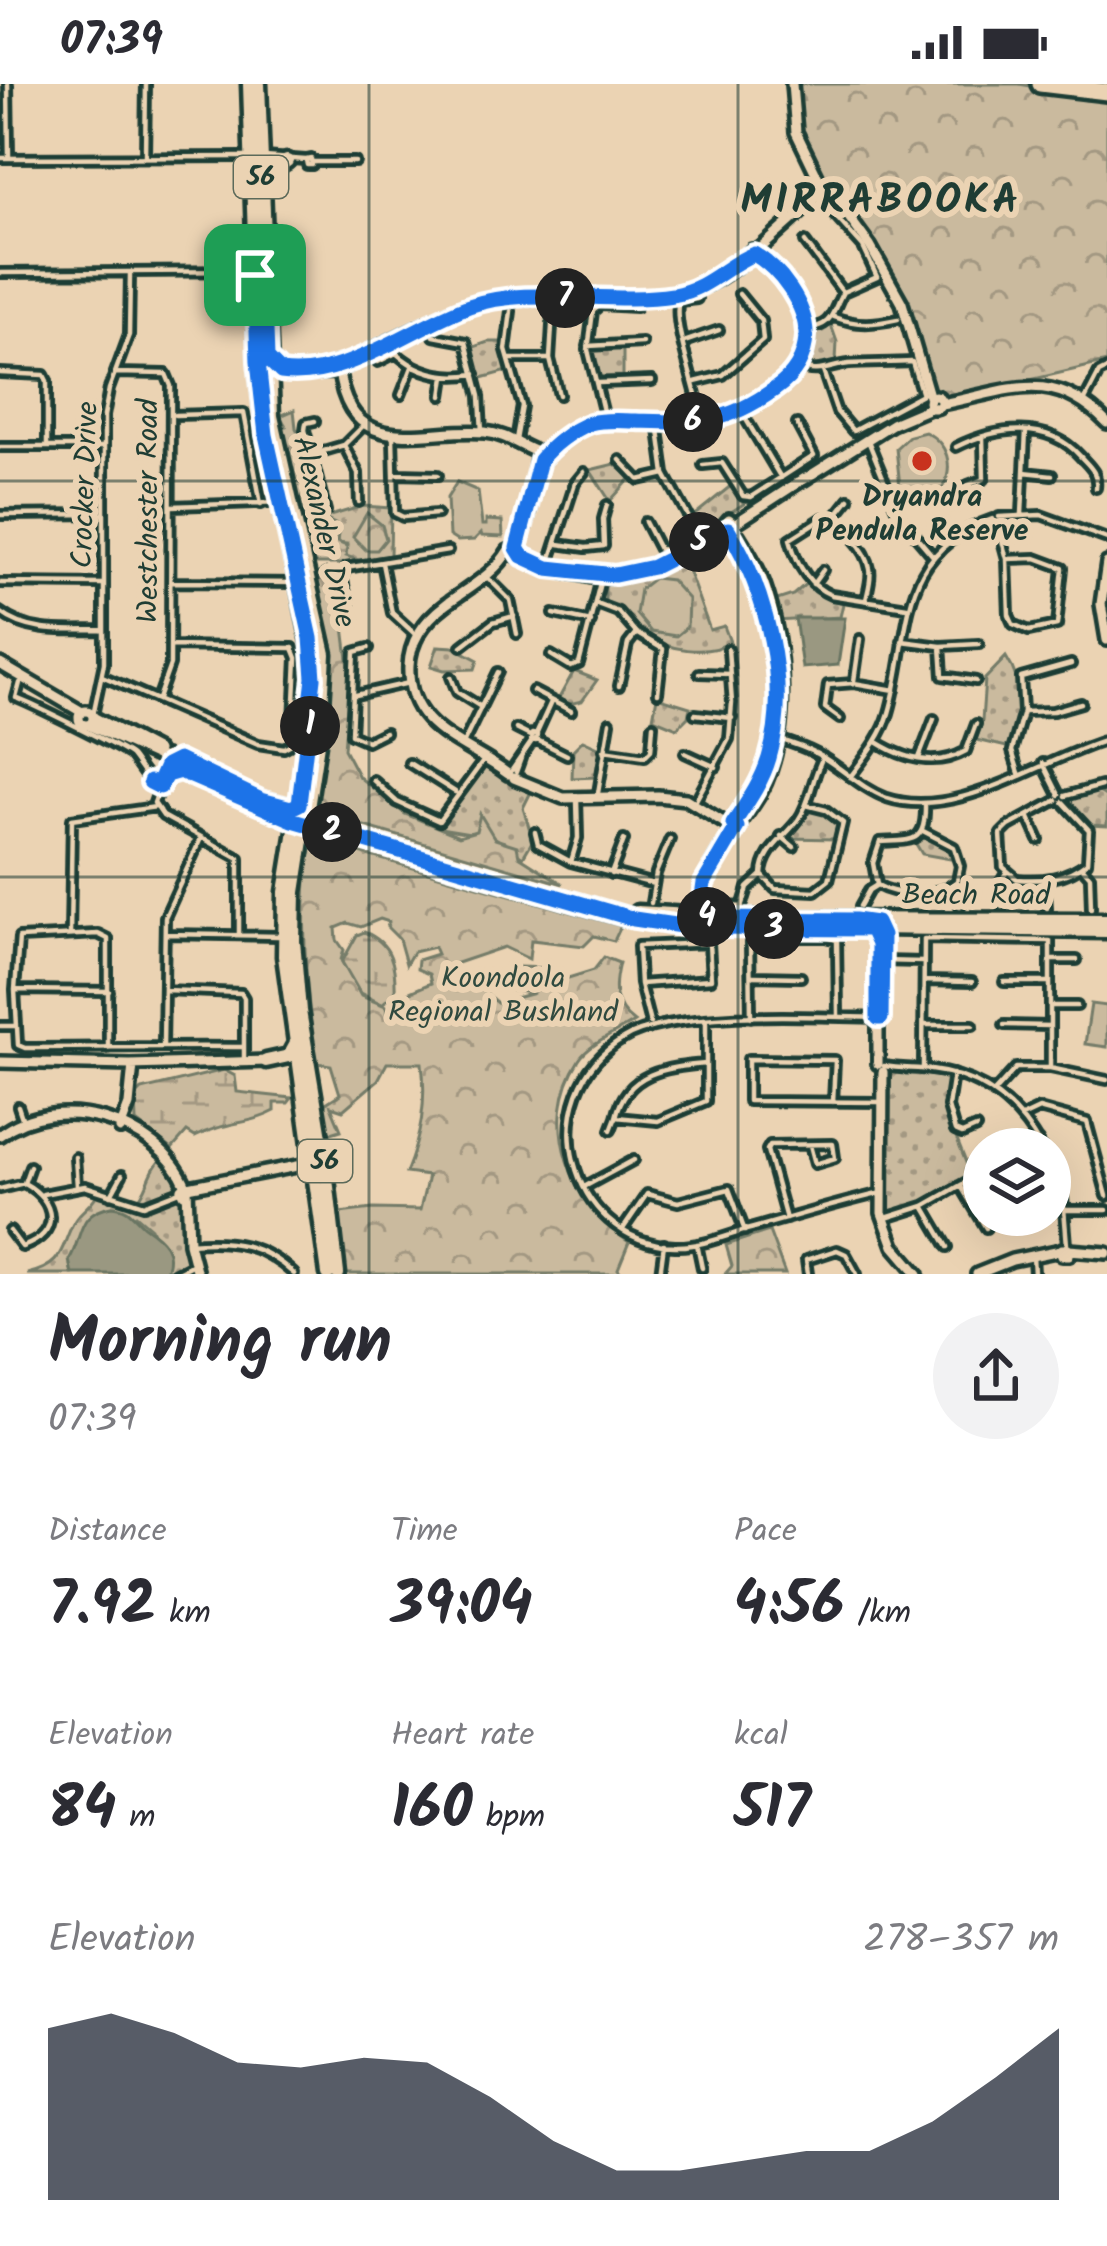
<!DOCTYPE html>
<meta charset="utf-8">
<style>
body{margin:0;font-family:Kalam,sans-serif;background:#f2f2f3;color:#2b2b33;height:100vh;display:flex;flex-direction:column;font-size:45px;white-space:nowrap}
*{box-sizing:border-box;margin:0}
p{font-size:39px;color:#7c7c81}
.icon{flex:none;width:66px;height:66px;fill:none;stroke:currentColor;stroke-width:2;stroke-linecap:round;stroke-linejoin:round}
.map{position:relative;height:1190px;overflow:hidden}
.drawer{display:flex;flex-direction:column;background:#fff;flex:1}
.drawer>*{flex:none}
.buttons{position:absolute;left:963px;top:1044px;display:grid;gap:24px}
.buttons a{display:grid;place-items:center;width:108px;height:108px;border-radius:50%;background:#fff;box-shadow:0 12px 48px #0002;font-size:60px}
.pin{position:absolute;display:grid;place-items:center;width:102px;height:102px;color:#fff;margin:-51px;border-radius:24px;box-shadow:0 6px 18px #0006}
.km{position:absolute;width:60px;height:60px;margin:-30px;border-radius:50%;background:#222;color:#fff;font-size:33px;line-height:60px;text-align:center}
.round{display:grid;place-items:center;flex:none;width:126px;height:126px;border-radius:63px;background:#f2f2f3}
.summary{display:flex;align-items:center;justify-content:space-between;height:204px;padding:0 48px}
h1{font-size:66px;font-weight:600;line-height:90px}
.metrics{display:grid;grid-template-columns:repeat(3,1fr);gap:18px;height:204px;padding:12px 48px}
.metrics div{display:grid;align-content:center}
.metrics b{font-size:60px;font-weight:600}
.metrics small{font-size:33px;font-weight:400}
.metrics p{font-size:33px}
.chart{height:336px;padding:24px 48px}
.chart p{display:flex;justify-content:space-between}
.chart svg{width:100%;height:216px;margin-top:12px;fill:#111827;opacity:.7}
.status{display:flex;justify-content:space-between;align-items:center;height:84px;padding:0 60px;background:#fff;direction:ltr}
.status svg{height:33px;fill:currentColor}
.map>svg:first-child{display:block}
.grass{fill:url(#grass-dots);stroke:#747c69;stroke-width:3}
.forest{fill:url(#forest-crowns);stroke:#747c69;stroke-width:3;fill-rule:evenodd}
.wetland{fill:url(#wetland-marsh);stroke:#747c69;stroke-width:3}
.pitch{fill:#caba9e;stroke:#747c69;stroke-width:3}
.water{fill:#9a9881;stroke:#697462;stroke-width:3}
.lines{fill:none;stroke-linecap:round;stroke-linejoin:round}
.street-casing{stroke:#1f3d34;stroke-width:14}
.secondary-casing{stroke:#1f3d34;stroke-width:18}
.primary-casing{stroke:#1f3d34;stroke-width:21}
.highway-casing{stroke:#1f3d34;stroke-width:24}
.street{stroke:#ebd3b3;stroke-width:4.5}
.secondary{stroke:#ebd3b3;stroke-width:9}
.primary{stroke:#ebd3b3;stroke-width:12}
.highway{stroke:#ebd3b3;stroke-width:15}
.route-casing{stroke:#fff;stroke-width:24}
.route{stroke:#1a73e8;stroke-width:15}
.grid{fill:none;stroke:#1f3d34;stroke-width:3;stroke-opacity:0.55}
.poi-dot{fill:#c8321e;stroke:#ebd3b3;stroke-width:4.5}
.labels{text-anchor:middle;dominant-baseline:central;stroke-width:12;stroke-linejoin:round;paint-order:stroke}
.shield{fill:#ebd3b3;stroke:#5c6a5a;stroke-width:3}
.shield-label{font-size:27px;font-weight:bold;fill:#1f3d34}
.street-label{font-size:30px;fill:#1f3d34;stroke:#ebd3b3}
.poi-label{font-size:30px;font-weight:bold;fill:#1f3d34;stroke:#ebd3b3}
.park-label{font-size:30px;fill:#304a3f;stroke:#ebd3b3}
.district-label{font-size:42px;font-weight:bold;letter-spacing:3px;fill:#1f3d34;stroke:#ebd3b3}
</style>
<div class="status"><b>07:39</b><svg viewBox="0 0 49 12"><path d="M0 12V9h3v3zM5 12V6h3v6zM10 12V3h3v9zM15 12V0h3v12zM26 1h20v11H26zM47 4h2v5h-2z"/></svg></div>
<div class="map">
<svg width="1107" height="1190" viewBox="0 0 1107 1190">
<defs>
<pattern id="grass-dots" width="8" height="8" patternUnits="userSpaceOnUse" patternTransform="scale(3)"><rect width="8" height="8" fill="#caba9e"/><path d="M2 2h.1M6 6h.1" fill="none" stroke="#a39882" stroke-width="1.8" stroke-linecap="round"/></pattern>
<pattern id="forest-crowns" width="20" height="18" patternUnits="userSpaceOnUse" patternTransform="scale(3)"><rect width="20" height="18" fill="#caba9e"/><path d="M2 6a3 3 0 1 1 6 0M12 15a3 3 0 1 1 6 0" fill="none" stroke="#a39882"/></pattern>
<pattern id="wetland-marsh" width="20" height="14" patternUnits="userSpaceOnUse" patternTransform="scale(3)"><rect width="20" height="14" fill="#caba9e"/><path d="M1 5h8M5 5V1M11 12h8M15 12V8" fill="none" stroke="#a39882"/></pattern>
</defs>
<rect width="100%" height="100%" fill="#ebd3b3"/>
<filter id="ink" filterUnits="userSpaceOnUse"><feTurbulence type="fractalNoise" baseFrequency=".00833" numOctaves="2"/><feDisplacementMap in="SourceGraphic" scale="24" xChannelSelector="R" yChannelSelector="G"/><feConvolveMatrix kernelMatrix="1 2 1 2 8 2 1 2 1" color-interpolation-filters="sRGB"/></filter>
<g filter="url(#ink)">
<path class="grass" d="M831,241l6,17 -1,19 -20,6 -10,-3 4,-31z
M488,258h14l6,29 -29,8 -8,-31z
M592,264l31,2v26l-25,1z
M615,380l16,14 -21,23 -20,-31z
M732,401l13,18 -43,28 -10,-14z
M363,422l28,2 -1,48 -48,7 5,-19 -10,-1v-15l-14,-10z
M684,475l26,71 14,-4 6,16c-23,15 -64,8 -86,-8 -15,-11 -20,-25 -39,-31v-20l3,-3 33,-4z
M808,498l13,11 23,6 -4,18 -63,4 -3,-20 19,-6z
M438,562l16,1 24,13 -3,9 -31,1 -13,-4z
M1006,573c20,30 15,57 5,91l-35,-8 6,-19 3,-42z
M574,587l23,9 -15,21 -13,3 -11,-4z
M657,613l33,10 -2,10 -11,11 -24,-10z
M583,656l17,8 -3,29 -25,1 1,-28z
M484,680l48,26 -9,18 10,32 -10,17 -29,-20 -54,-9z
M1093,704l14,9v29l-18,-1 -21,-22 2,-7z
M806,724l19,5 13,9 -4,17 -44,-1z
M922,751l27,10 7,15 -34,-6 -6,-10z
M883,986l52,3 13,5 -5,27 28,70 -47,26 -41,12z
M164,1072l20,38 9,70 -19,10h-9l2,-4 -16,-42 -15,-13 -57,31 -9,19 2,9h-45c40,-9 33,-29 48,-54 8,-12 19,-16 24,-30l35,15c16,-16 13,-33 30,-49z"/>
<path class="forest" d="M796,0h223l88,15v263l-159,37 -16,-7 -33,-106 -95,-140z
M294,326l2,18 12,22 15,68 16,8 -2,16 10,4 -1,10 12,4 -8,4h-38l-5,-7 -26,-128 5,-3 -6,-10z
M367,429l15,12 4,14 -9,11h-11l-13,-13z
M326,485l12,9 12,97 -6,74 15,28 46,37 54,22 17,-5 4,-17 15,25 22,7 2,10 44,28 -247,-72 12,-106 -1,-49 -15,-81z
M310,755l311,87 -7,15 -20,-5 -10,10 -53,-6 -2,19 -25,-12 -50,17 8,19 24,-3 11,8 -15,2 15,13 37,-10 -35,-4 20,-22 29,1 1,16 45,-14 10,-13 15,6c-6,24 -7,43 15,59 -16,10 -45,22 -55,38 -41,63 -8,144 50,182l-11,27 4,5h-279l-4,-61 34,-4 47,1 8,-34 -22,-3c15,-37 21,-70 16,-110h-35l-9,17 -35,30 -12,-4 10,24 -13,4 -5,-29 17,-11 -9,-29 -14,-2c-13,-75 -17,-148 -7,-224zM380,835l9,3 -2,5 12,12 7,25 7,-12 21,-5 3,7 -19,6 -1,9 12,5 2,9 -35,15 6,10 -4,8 -11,-3 -1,-7 -25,-10 -20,-36 3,-10 -7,-10 -1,-12 12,-5 13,4z
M769,1147l16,43h-60l7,-8 -6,-21z"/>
<path class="wetland" d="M364,848c28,11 32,34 31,61l-13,11 -22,-11 -18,-31 15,-27z
M224,986l11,6 2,16 55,6 -4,5h-13v8c-25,14 -50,10 -80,26l-8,-5 -15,17 -36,-27 -1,-25 7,-7z"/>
<path class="pitch" d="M925,348c23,11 29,34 18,56l-31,9 -12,-10 -4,-39 13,-12z
M457,398l21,9 4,34h4v-5l16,1 1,16 -21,-1 -1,-3 -7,7 -17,1 -8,-5 -2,-38z
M654,494l17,2 17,19 -1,28 -11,9 -25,-4 -15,-18 4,-25z
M1091,920l16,2v41l-22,-3z"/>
<path class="water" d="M795,534h50l-7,47 -36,3z
M112,1122c18,1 20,10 32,20 19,13 31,23 21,48h-93l-3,-14c15,-25 7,-48 43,-54z"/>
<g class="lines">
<defs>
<path id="street" d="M8,0l1,74
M145,72l1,-72
M264,73l42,3
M0,74l246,-1
M311,75l1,6h-5l-1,-5z
M313,78h42
M805,158l36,48
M0,189l253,-2
M697,215l-18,2c-8,21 19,91 23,121
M553,225l-3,50 9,36
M511,227l-5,39 16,56 -6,34
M834,233c24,9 40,7 64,2
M806,244c27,0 26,-17 37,-36l34,-15 -14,-30 -35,-39
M434,252l32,6 14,54 2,37
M684,258l35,-12
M588,262l54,-3
M509,275h41
M378,278l18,-9c22,20 49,26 79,21
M798,283c20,8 32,-1 51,-3 21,-1 42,-1 63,-2l10,32 -69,37 -16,-19 -14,-41
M0,289l44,2 3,6v65
M116,289l50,1 5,12 -1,279 -12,34
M695,298l28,-7 40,-35 -2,-19 -22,-27
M598,299l54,-2
M401,311l11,-28
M442,312l3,-20
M1085,316l14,-27 8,-4
M741,327l40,67
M175,331l69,-2 17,91
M605,335l-17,-69 5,-39 7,-6 36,2
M315,337l-9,2 -1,7 21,81
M393,353l2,76 8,4 34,-3
M869,359l30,73 34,40
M344,361l14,28 1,29
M0,363h104
M956,363c40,-20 92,-27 124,9 10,11 18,16 16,32
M542,369c19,-10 34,-28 56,-31 39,-7 80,6 119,-2 18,-3 35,-14 49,-24 61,-43 44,-101 -10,-142
M310,371l34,-10 22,-22
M620,376l19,20 26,-6
M703,381l19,-2 21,33 8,1 63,-41 -17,-32
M1024,388l28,3
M396,390l42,1
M968,401l16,-6 -1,-42
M172,422l108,-4
M1022,430l4,-83
M0,431l102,-1
M999,433l42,-2 66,24
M834,434l15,-19
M645,438l14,27 6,1 29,-15v-8l-29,-53 -7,-52
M997,438l10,37 2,56 4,9 16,7 28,-6 6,-57 -27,-10 -29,1
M558,460l28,4 18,-2 -1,-27 4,-14
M382,479l10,50 24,22
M548,483l27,-84 9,-11
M488,494l22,22 7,34
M171,498l127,1
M0,499l102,1
M813,500l10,-14
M866,516c2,-10 6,-22 4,-31 -3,-19 -29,-50 -47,-51l-33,21c6,23 17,46 41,56l76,12
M597,520l21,8 18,21 27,16 -5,44
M350,527l-8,-35 4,-8 102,-17
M0,528c30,23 67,18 103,18
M554,530l37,8
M902,557l39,5 38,-2
M462,562l31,-24 21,-6
M941,562l2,30 33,5
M369,564l-14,4 -4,82 16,7 18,-9
M551,571l20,12 8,-3 22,-85
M699,589l31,1
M102,592l156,68 26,4 9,-5 4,-85 -4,-10 -123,-2
M451,593l6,15 24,15
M854,597l6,-42
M20,599l-4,15c14,5 108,51 115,58 9,11 12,21 25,30
M619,602l9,-42 7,-9
M533,607l38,20
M356,611l53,-12
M1023,628l30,-1 28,-8
M695,630l37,4
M93,631l11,-52v-247l5,-27 20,-54 1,-61
M840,635l-15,-11 3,-23 26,-2 41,7
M516,645l14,7
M532,650l5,1 -1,6 -5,-1z
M536,651l15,-33
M537,656l30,15
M782,656c14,5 29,9 42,18 21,13 39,31 63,40 69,23 153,-38 220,-58
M464,658l34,-70
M877,658c27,17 59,26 89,9l10,-27
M604,666l41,6 6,-6 2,-25
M685,669l31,14
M919,674l15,-39
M178,677l-11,5 -13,37 9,13 76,42v77
M409,679l46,29
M1043,679l16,32
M512,686l20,-29
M516,688l5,-14
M1019,689l-7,-22 11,-39 -2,-34 50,-14
M850,693c15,-20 32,-40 39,-64 24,-82 4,-160 104,-194
M373,696l24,22 42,19 45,-61
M159,706l11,-22 -5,-13
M598,709l12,-71
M1065,712l36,-10
M1057,716l-48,26 -8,8 2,33 14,12c25,2 49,0 70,-17l2,-32 -26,-28
M695,718l34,-63 3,-36 -4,-54
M806,721l20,5 17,13 -14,57 -14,11 -40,-2 -13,-14c1,-25 22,-36 36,-55 13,-18 14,-43 25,-63
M1029,734l10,22
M923,747l31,16 6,19 -3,15c-18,16 -59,16 -80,4l-4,-22 7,-21c33,-2 46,2 45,-38
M535,748l3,12 33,18 83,22
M781,752l13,11
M571,778l7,-24 -1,-39
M1083,784l7,8 1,32
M611,790l13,-34
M1045,796l2,28
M952,802l7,7 1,13
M651,819l5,-30 14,-34
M727,822l15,1 6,-19 14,-13
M860,822l9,-16 8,-5
M1002,822l-3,-21 7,-12
M165,850l114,2
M70,851l2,-116 84,-12
M1053,876h24
M881,877l42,1
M753,892l48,1
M924,897l48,1
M1004,898h46
M640,900l71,-5 -2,-36 -71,3 2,38 10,39
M15,906l94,1
M164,906l77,3 3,5v61
M1053,922h24
M751,933l-1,-75 13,-5h64l10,3 1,75
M876,934c-61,-2 -204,-9 -253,21 -92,55 -56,203 52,207 24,1 48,-9 71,-16 44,-12 88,-26 132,-36
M924,941h49
M1004,941l46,1
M0,942h16
M163,962l2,-129 36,-79
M108,964v-109l-10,-5 -79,4 -4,52 3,55 7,3c73,0 145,-2 218,-1
M706,980c-39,3 -80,8 -90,53l42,4 48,-20v-79
M884,982c16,3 32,2 47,4 51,6 87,35 111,79
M923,985l1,-130 126,2v127
M953,990l-5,33 7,24 7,3 14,-6
M994,1008l22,-24h34l57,12
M833,1018l2,-42 -87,-1v42l133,1
M18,1022l4,12
M1022,1033l17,-8 48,13 20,74
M611,1046l5,-13
M1024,1065l14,-8
M75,1073l2,29
M1050,1079l13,33 4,49
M24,1099l6,-17
M961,1102l25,42
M584,1103l50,-27
M0,1105l24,-6c33,18 37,51 -2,64l-12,-16
M43,1110l42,-8 59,19 36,-14
M111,1111l11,-20
M924,1122l24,41
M1065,1126h42
M886,1134l38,-12 60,-34
M786,1135l-19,-69 3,-5 63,-1 2,14 -20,6 -5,-19
M623,1145l24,-35 31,8 51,-13 16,42
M189,1159c43,-4 73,1 105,31
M697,1160l5,24
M1033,1172l1,18
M174,1190l21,-11
M660,1190l4,-30
M808,1190l-2,-14 31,-10 9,4 11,20"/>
<path id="secondary" d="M792,0l4,48 28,58
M832,110l38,52 32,57 28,96
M761,164l62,-56
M337,280l3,6 -5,3 -4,-6z
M340,285c34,-21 106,-59 144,-67 85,-18 205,27 268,-52
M339,287c11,92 88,55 146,61 21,2 35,14 54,21
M270,290l63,-2
M929 318a6 6 0 1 1 12 0a6 6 0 1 1-12 0Z
M941,320c66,-12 110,-39 166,19
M543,369l1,6 -6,1 -1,-6z
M803,396l89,-56 40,-17
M729,435l5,4 -4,6 -6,-4z
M734,440l71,-46
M517,464l12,-36 8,-53
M508,467c-13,23 -42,38 -63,54 -20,15 -35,34 -36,61 -3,64 57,76 99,108
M514,470l28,12 54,12
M1107,479l-6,41 6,36
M603,494l50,-11 74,-38
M0,580l82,48
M79 634a7 7 0 1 1 14 0a7 7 0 1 1-14 0Z
M93,633l64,34
M88,641l214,97
M166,691l18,-3
M514,694l49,20 95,-2 28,3 50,31
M701,830c-4,-48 39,-84 60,-122 30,-57 24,-149 3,-208 -7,-20 -20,-39 -31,-57
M0,978l130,3 138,-4
M878,980v-131l5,-8
M883,988l-1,141 12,33 24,28
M120,1045l9,-24 4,-40
M0,1051c58,-44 158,-15 186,51
M188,1103l130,-25
M184,1110l-2,-5 5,-2 2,56 8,31
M1062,1165h6l1,6h-7z
M1069,1166l38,3
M977,1190l35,-14 49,-10"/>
<path id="primary" d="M249,0l9,278 5,50 50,245 -5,93 -23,142 -1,64 44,318
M259,0l13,332 53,238 -4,70 -26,168 -1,49 6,70 25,150 13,113
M261,92l26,-15
M261,716l30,8 8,-4
M305,739l318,93 68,10
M637,828l52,3
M702,831l36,4 369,1
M700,842l407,5
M266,977l23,-5 6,-11"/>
<path id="highway" d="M1040,0l67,8"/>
</defs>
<use href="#street" class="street-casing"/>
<use href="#secondary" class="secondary-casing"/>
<use href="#primary" class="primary-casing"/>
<use href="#highway" class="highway-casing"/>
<use href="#street" class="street"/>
<use href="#secondary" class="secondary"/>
<use href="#primary" class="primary"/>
<use href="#highway" class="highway"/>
</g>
</g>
<g class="lines" filter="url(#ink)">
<defs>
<path id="route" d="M754,170c26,15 53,52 52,82 -1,23 -12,40 -31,53 -52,37 -78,34 -139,32 -15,0 -31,-2 -46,2 -19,7 -39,23 -50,37l-23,88 5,8 26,12 67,7 38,-8 75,-38c38,62 63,156 41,229 -7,24 -22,45 -36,66l4,3 -33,56 -4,28 17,8 138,1 21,3 6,13 -1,82h-3v-74l-7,-15 -176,-1 -61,-9 -341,-99 -113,-49 -14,4 -6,12 -10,-5 8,2 8,-18 12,-6 83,40 30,8 8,-4 15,-126 -3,-40 -45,-203 -8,-73 -3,-91h9l3,87 14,14c64,9 128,-44 188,-66 58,-21 142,-1 204,-11 37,-7 52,-30 81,-41z"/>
</defs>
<use href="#route" class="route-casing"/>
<use href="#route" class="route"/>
</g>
<path class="grid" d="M369,0v1190M738,0v1190M0,397h1107M0,793h1107"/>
<circle class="poi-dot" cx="922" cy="377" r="12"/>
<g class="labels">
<g class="shield">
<rect x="234" y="72" width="54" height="42" rx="9"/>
<rect x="298" y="1056" width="54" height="42" rx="9"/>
</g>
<g class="shield-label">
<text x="261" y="93">56</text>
<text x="325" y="1077">56</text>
</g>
<g class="street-label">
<text transform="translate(86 401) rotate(-88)">Crocker Drive</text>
<text transform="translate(149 427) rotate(-90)">Westchester Road</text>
<text transform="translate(323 448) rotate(77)">Alexander Drive</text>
<text x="976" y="812">Beach Road</text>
</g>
<g class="poi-label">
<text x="922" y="414">Dryandra<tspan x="922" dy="34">Pendula Reserve</tspan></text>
</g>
<g class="park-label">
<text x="503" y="895">Koondoola<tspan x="503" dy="34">Regional Bushland</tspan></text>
</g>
<g class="district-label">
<text x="881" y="117">MIRRABOOKA</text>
</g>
</g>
</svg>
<div class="buttons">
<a><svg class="icon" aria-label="layers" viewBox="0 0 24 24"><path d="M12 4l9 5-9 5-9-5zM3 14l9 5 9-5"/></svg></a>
</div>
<div class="pin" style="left:255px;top:191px;background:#1e9e55"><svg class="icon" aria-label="arrive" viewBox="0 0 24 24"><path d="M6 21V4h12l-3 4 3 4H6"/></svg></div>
<b class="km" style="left:310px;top:642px">1</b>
<b class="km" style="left:332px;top:748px">2</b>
<b class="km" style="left:774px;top:845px">3</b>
<b class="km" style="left:707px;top:833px">4</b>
<b class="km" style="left:699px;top:458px">5</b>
<b class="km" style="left:693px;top:338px">6</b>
<b class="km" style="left:565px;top:214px">7</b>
</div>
<section class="drawer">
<div class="summary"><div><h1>Morning run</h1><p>07:39</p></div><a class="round"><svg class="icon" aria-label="share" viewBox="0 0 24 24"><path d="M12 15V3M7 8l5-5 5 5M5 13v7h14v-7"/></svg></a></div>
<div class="metrics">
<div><p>Distance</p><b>7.92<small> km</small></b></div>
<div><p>Time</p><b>39:04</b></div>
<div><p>Pace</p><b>4:56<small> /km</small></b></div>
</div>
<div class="metrics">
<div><p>Elevation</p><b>84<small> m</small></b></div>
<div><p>Heart rate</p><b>160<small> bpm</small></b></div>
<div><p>kcal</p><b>517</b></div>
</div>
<div class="chart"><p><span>Elevation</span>278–357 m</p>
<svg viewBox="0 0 160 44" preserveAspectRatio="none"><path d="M0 44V9L10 6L20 10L30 16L40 17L50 15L60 16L70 23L80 32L90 38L100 38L110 36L120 34L130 34L140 28L150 19L160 9V44z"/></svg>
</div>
</section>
